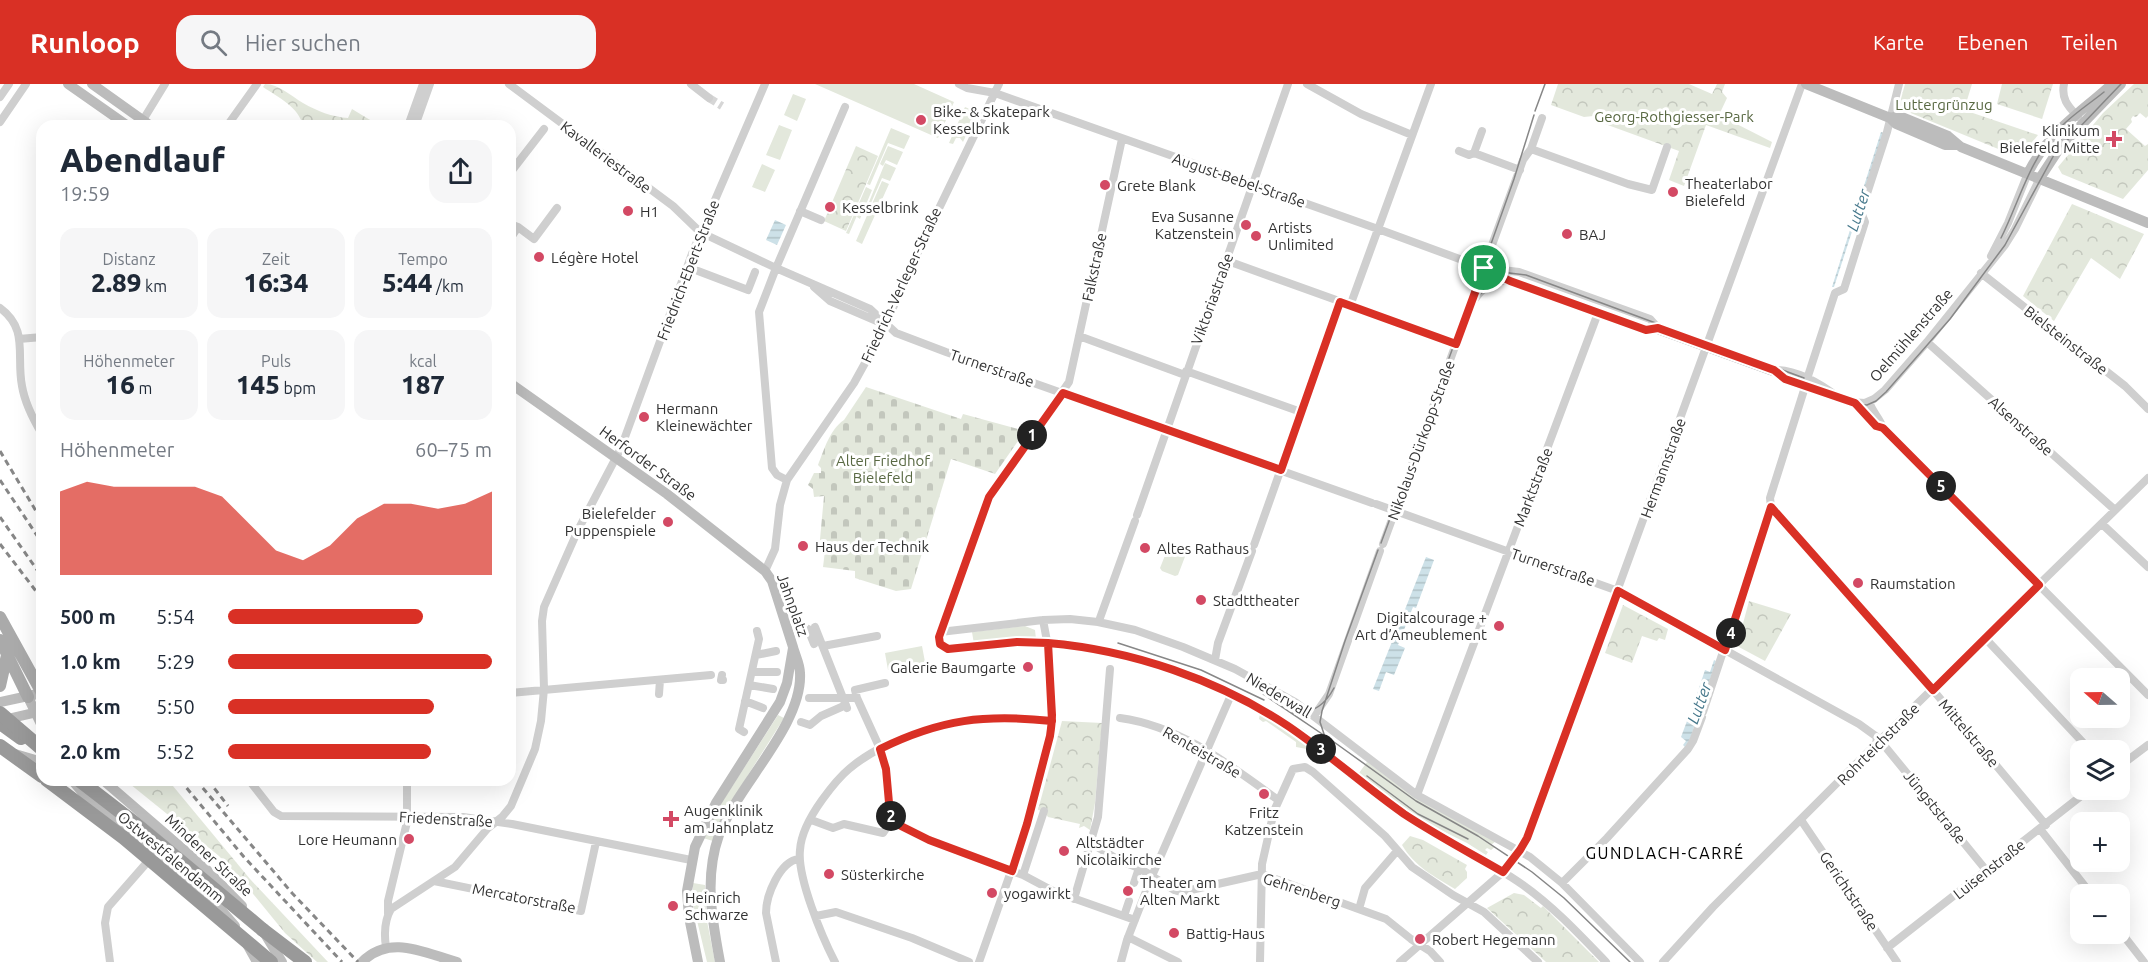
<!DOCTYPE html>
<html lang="de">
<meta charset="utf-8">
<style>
body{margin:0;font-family:Ubuntu,sans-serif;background:#f6f6f7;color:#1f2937;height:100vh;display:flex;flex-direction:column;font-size:22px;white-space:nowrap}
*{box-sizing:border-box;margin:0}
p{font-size:20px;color:#747a83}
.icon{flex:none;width:33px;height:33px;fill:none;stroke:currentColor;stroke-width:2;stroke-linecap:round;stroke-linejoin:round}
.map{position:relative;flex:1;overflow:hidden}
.drawer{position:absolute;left:36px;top:36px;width:480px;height:666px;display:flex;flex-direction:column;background:#fff;border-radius:18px;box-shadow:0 6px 24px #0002}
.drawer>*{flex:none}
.needle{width:39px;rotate:290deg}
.buttons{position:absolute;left:2070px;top:584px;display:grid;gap:12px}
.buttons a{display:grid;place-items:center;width:60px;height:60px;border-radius:12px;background:#fff;box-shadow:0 6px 24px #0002;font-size:30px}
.pin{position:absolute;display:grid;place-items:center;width:51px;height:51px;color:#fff;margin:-26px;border:3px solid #fff;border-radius:50%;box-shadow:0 2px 6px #0007}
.km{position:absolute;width:30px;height:30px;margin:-15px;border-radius:50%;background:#222;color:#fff;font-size:16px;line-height:30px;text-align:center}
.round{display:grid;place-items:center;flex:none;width:63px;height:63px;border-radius:18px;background:#f6f6f7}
.headline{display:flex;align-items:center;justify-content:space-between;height:102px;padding:0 24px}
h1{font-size:33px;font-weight:800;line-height:45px}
.metrics{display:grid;grid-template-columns:repeat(3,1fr);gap:9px;height:102px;padding:6px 24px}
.metrics div{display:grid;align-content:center;border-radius:15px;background:#f6f6f7;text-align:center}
.metrics b{font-size:26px;font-weight:800}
.metrics small{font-size:16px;font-weight:400}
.metrics p{font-size:16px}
.chart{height:168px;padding:12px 24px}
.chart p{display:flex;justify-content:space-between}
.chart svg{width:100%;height:108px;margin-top:6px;fill:#d93025;opacity:.7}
ul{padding:0 24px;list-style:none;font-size:20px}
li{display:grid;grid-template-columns:96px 72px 1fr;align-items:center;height:45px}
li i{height:15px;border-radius:8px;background:#d93025}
header{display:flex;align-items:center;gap:36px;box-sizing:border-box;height:84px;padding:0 30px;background:#d93025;color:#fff}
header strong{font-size:28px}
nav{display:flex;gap:33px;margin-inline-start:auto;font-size:21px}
.search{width:420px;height:54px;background:#f6f6f7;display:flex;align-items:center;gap:15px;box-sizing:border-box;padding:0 21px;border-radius:18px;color:#747a83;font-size:22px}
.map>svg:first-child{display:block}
.green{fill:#e3e8dc}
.cemetery{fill:url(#cemetery-stones)}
.park{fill:url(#park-crowns)}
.water{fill:url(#water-rules)}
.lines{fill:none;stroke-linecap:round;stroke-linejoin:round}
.street-tunnel{stroke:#d6d6d6;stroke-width:8;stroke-dasharray:8 4;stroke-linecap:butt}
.street{stroke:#cfcfcf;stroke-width:8}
.secondary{stroke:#bcbcbc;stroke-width:10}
.primary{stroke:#aaa;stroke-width:12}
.highway{stroke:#999;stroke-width:14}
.tram{stroke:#878787;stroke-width:1.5}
.rail{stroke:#878787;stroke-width:3;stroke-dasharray:6 4.5;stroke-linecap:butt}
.highway-bridge{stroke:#999;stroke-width:14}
.route-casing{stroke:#fff;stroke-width:12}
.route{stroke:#d93025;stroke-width:8}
.poi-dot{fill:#d34964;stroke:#fff;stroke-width:2}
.labels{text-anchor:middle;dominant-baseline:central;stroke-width:6;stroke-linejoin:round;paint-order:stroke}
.park-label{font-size:15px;fill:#596943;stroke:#fff}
.poi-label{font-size:15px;fill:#323232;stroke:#fff;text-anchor:start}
.street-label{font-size:15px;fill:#323232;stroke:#fff}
.water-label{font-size:16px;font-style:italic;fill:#47798c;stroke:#fff}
.neighbourhood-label{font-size:16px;letter-spacing:1.5px;fill:#000;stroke:#fff}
</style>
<header>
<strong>Runloop</strong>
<div class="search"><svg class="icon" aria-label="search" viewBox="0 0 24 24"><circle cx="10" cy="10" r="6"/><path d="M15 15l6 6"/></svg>Hier suchen</div>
<nav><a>Karte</a><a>Ebenen</a><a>Teilen</a></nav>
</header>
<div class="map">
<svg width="2148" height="878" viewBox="0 0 2148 878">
<defs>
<pattern id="cemetery-stones" width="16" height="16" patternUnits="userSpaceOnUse" patternTransform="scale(1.5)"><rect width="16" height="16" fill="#e3e8dc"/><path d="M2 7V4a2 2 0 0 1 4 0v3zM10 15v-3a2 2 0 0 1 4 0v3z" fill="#c3c7bd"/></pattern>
<pattern id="park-crowns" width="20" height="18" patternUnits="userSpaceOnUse" patternTransform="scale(1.5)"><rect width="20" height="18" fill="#e3e8dc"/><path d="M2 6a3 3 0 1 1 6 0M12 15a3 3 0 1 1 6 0" fill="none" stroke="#c3c7bd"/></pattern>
<pattern id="water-rules" width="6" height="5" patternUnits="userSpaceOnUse" patternTransform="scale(1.5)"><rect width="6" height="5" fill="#cde1e8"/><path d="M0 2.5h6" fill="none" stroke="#b0c2c7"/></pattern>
</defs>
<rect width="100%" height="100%" fill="#fff"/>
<path class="green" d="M815,0h99l40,18 -16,36z
M793,10l13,5 -9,22 -13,-6z
M965,23l12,5 -14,30 -3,-4h-4l-3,6 -4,-1z
M779,41l13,5 -12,30 -14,-5z
M891,44l19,8 -6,13 -16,-6 -18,42 -3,-1z
M888,62l15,6 -6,13 -11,-5 -3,6 -3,-2z
M885,79l11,5 -6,13 -8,-3 -11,25 -2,-1z
M762,80l13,6 -10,22 -13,-5z
M882,97l7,3 -27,60 -6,-3z
M866,103l6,3 -12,29 -3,-2 8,-20 -16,37 -3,-1z
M1171,463l14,5 1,2 -8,21 -3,1 -13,-5 -2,-3 8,-20z
M1025,542l10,4 1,9 -62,5 -2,-12z
M922,562l3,16 -37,8 -3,-17z
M1258,619l45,26 56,44 8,-11 -35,-27 71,54 93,52 -5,4 4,2 -4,3 -4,-2 -2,2 3,2 -2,3 -19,-12 -57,-28 -153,-110z
M1260,629l51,35 -4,1 -11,-2v-5l-30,-21 -3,1 -4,-3z
M778,631l6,3 -58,92 -13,31 -10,-3 14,-28z
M693,799l12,2 1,31 9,46h-8l-14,-58z"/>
<path class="cemetery" d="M866,303l95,32 2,-5 62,17 -30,43 -44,-15 -40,130 -15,2 -41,-13v-7l-32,-4 2,-16 -6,-1 5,-54 -10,1 -1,-8 -5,-4 6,-12h7v-5l-3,-3c6,-15 12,-36 26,-45z"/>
<path class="park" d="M265,0c14,0 26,12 38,19 14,8 29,14 45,15l4,-9 28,17h-77c-4,-19 -25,-29 -40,-39z
M1558,0h131l23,10 5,-10h8l-3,8 5,6 -8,17 53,27 -2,6 -64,-23 -22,61 -15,-6 10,-29 -74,-27 -12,-8 -9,1 -33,-12z
M1905,0h67l-8,26 74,25 -15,19 -15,-1 -107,-44 -2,-3z
M2002,0h51l-11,35 -45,-15z
M2134,0h14v32l-2,2 -6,-5 -4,4 -3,-1 -2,3 1,3 -6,7 19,17 3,-2v26l-25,29 -61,-25 -4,-7 45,-54z
M856,62l22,10 -32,75 -22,-10z
M2072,120l72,30 -24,45 -29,-21 -37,63 -31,-25z
M1749,517l42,13 -26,47 -28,-15z
M1623,521l45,24 -3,11 -6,-2 -2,3 -15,-5 -10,27 -27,-10z
M1062,637l40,2 -7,80 -5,27 -6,-4 -5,2 1,-4 -32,-7 -4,-6 -6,-1z
M125,696h43l82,99 78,83h-11l-32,-29 -40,-49 -26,-28z
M1410,752l13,4 44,25 -2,4 2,3v6l-12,11c-20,-12 -41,-23 -53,-44z
M1514,809l10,2 17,13 2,-2 56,56h-53l-59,-54z"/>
<path class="water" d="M1881,48l3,1 -50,154h-2z
M775,136l11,5 -9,20 -11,-5z
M1426,473l8,3 -18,48 -3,-1 -15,38 7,3 -11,27 -8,-3 -7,19 -6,-2z
M1714,576l2,1 -26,78 -5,8 -2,-2 3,-4 -5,-4 6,-16 6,1 8,-25 -4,-3 8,-24 5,2z"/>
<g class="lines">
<path class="street-tunnel" d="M709,14l13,8"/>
<path class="street" d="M509,0l164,122 27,26 76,36 94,41 26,24 50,19 426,151
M691,0l18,14
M959,0l8,4 28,5 383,136 106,39 26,13 136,49 12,-2 116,42c24,0 47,14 65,28
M1307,0l54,30 51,21
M2064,0c-3,15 4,22 14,33
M0,13l9,-13
M143,36l22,-36
M0,38l26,-38
M227,42l30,-42
M408,42l15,-42
M415,42l15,-42
M1122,55l-53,243 -80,115 -47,129 -3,11 1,7 8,5c34,0 66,-8 100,-6 80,5 176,39 242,85 40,27 76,60 116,87 38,25 80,44 117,70 31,22 57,50 83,77
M1531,65l97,35 24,6 15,-43
M1459,67l10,4 5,-2 8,-22
M1474,69l46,17
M510,89l34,-44
M800,127l21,9
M510,140l8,3 16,12 23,-31
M510,155l8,-12
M1991,172l17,-33 20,-50
M1225,176l231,83
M1486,184l33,4 131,47 8,9
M698,187l50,19 7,-18
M1981,189l144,113 23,23
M814,203l16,14 56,24
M1475,215c8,-12 18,-19 32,-18
M1350,222l81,-222
M0,224c29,21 16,48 22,78 3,18 11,33 20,48
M1079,252l106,39
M19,255l23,-2
M1927,258l188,168
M1774,286l11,9 65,23 15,1 9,-4 11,-9 42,-48 78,-97 10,-16 25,-51
M1186,287l115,41
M1807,295l28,-86 9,-4 21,-67 -4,-10 26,-80 12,-48
M1869,317c3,11 11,17 14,27
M1855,319l21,23 7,2 265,267
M787,396l-10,-5 -5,-7 -13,-156 17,-44 69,-161
M1376,420l242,87 241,133 18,13 -1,7
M1771,423l162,183 113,135
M1137,431l151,-431
M2102,440l46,43
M1383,460l140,-384 8,-11 11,-31
M1254,461l86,-243
M765,487l10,-22 5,-44 7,-25 67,-97 32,-58 18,-44 95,-197
M1100,534l35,-97
M815,543l32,81
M808,545l6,15
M940,548l103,-12 27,-1 28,3 37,8 48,17 52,22 60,33 122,93 113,62 32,26 78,79
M1985,554l105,112
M823,562l54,-10
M756,571l20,-4
M1215,576l3,-17 34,-92
M752,588h25
M722,591l-1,5h2
M749,601l24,4
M510,609l201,-18
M659,610l1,-14
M1231,611l-79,181 22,14 8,2 80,-18 124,45 25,20 19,12 10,11
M809,614h48l25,55 8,61 5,9 34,17 94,35 30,16 82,29
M857,614l-2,-8 30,-7
M745,617l18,7
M1703,628l68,-205 -1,-9 35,-111
M1314,632l15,-22 51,-143
M1120,634c60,8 110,47 158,82
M801,638l9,3 11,-9 25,-11
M744,648l-5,-3 20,-90 -2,-8
M1884,653l-1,7 103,126
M2120,682l28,-21
M249,696l25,32 7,4 182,1 49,7 179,36
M1417,711l181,-482
M1801,736l96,142
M814,737l19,7 11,-4 39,9 9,-13
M2040,745l51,65
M1091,759l29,18 19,7 13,8 -25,64 -6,22
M1023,791l21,-64
M434,797l147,30 15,-69
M1134,799l5,-15
M1562,799l45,-45 81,-89 5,-8 9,-24
M1074,815l24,-82 12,-148
M1359,825l6,-21 32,-37
M388,830v-13l19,-79v-42
M816,832l20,-4 76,26 57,24
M1124,832l5,-15
M2120,847l24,31
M1128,853l50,25
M386,863c-2,-13 -2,-26 5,-38l64,-42 33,-39 14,-11 9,-11 24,-57 6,-28 3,-32 -2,-68 2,-14 34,-77 43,-82 72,-197 72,-167
M1887,864l203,-159
M110,878l-5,-39 3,-16 42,-48
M776,878l-10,-49c0,-18 14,-52 33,-54
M835,878c-13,-25 -38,-85 -35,-112 1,-17 12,-36 22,-50 8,-11 16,-22 27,-31 33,-28 91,-48 135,-51 22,-2 45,1 68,3
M979,878l43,-122 28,-104 2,-21 -2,-58 -7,-37
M1260,878l2,-98 12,-53 19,-42 12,-2 8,5 72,64 27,31 41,28 31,17 54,50
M1400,878l103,-90 17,-22 7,-12 275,-754
M1663,878l50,-55 163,-163 272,-266"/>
<path class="secondary" d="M68,0l60,42
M92,0l59,42
M1806,0l84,34 6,6 49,21h12
M1890,34l9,-2 5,2 44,18 13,11 187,76
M2028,89c22,-43 50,-58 84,-89
M2040,94l21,-32 60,-62
M510,299l157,111 98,77 7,10c7,22 14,44 21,66 2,8 7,17 7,26 3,52 -63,113 -81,162 -15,43 -7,84 1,127
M28,613l14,29
M0,618l42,-9
M3,636l39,-9
M15,670l27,8
M72,696l11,13 119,95 33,38
M103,696l102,88 37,38
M265,850l17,28
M247,860l10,18
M362,878c28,-28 62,-9 95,0
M698,878l-9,-45 -2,-26 8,-44 21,-44 64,-101 7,-19 6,-35"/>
<path class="primary" d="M0,533l42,76
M0,556l28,57
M0,602l7,-31"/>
<path class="highway" d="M0,639l21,15
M263,846l42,32"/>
<path class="tram" d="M1535,27l10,-27
M2001,154c18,-36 28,-77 56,-107 13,-15 31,-26 47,-39
M1485,195l16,-7 25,3 278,103
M1468,232c9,-23 21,-38 48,-34l278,101 53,21 20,1 9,-4 10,-9 64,-73 55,-74 50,-92 66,-69
M1381,459l110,-299 23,-65 20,-64
M1118,559l83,27 63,30
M1260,608l74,50 82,59 62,35 54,36 32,26 66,64
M1291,629c20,2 34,-8 43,-25
M1325,653l-5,-15 2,-11 23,-70 33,-91
M1367,692l51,38 50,25"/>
<path class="rail" d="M0,367l42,70
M0,396l42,63
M0,433l42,60
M0,460l42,55
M180,696l64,77 98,105
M196,696l96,113 66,69
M208,696l20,26"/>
<path class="highway-bridge" d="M0,629l42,36
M0,662l42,30
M47,696l77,58 147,124
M79,696l57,44 127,106"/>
</g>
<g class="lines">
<defs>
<path id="route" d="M1484,184l-28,76 -116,-42 -59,168 -218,-77 -74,104 -50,140 1,7 8,5 69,-7 31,1 4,78c-67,-7 -111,-2 -172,28l6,20 4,45 5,9 34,17 83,31 15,-47 23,-88c1,-7 2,-14 2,-21l-4,-72c83,7 171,37 240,83 40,27 76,60 116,88 32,21 66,39 99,58l17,-22 7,-12 91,-247 107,59 46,-143 162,183 106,-105 -156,-157 -7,-2 -21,-23 -70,-24 -11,-9 -116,-42 -12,2 -136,-49 -26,-13"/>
</defs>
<use href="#route" class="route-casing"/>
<use href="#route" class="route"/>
</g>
<g class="poi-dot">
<circle cx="921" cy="36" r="6"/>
<path d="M2111 46h6v6h6v6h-6v6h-6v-6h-6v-6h6z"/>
<circle cx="1105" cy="101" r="6"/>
<circle cx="1673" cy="108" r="6"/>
<circle cx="830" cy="123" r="6"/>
<circle cx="628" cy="127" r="6"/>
<circle cx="1246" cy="141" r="6"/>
<circle cx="1567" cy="150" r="6"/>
<circle cx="1256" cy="152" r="6"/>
<circle cx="539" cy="173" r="6"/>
<circle cx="644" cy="333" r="6"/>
<circle cx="668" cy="438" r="6"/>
<circle cx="803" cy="462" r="6"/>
<circle cx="1145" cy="464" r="6"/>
<circle cx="1858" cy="499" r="6"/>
<circle cx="1201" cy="516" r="6"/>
<circle cx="1499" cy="542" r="6"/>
<circle cx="1028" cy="583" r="6"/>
<circle cx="1264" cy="710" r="6"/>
<path d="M668 726h6v6h6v6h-6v6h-6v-6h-6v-6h6z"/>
<circle cx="409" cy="755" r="6"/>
<circle cx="1064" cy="767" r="6"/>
<circle cx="829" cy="790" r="6"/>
<circle cx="1128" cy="807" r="6"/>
<circle cx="992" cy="809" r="6"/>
<circle cx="673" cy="822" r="6"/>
<circle cx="1174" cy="849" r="6"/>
<circle cx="1420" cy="855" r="6"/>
</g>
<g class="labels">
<g class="park-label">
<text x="1944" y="20">Luttergrünzug</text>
<text x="1674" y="32">Georg-Rothgiesser-Park</text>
<text x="883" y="376">Alter Friedhof<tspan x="883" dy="17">Bielefeld</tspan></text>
</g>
<g class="poi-label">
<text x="933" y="27">Bike- &amp; Skatepark<tspan x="933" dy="17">Kesselbrink</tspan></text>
<text x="2100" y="46" text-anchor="end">Klinikum<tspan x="2100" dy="17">Bielefeld Mitte</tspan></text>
<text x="1685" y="99">Theaterlabor<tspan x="1685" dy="17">Bielefeld</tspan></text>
<text x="1117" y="101">Grete Blank</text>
<text x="842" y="123">Kesselbrink</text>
<text x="640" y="127">H1</text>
<text x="1234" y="132" text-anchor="end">Eva Susanne<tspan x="1234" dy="17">Katzenstein</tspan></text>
<text x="1268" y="143">Artists<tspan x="1268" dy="17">Unlimited</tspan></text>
<text x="1579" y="150">BAJ</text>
<text x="551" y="173">Légère Hotel</text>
<text x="656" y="324">Hermann<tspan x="656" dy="17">Kleinewächter</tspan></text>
<text x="656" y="429" text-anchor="end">Bielefelder<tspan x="656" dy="17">Puppenspiele</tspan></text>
<text x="815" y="462">Haus der Technik</text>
<text x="1157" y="464">Altes Rathaus</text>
<text x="1870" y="499">Raumstation</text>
<text x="1213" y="516">Stadttheater</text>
<text x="1487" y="533" text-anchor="end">Digitalcourage +<tspan x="1487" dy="17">Art d’Ameublement</tspan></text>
<text x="1016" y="583" text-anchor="end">Galerie Baumgarte</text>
<text x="684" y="726">Augenklinik<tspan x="684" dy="17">am Jahnplatz</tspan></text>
<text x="1264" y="728" text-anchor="middle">Fritz<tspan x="1264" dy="17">Katzenstein</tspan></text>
<text x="397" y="755" text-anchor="end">Lore Heumann</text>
<text x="1076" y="758">Altstädter<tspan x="1076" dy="17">Nicolaikirche</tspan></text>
<text x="841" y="790">Süsterkirche</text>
<text x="1140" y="798">Theater am<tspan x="1140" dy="17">Alten Markt</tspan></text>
<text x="1004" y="809">yogawirkt</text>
<text x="685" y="813">Heinrich<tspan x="685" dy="17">Schwarze</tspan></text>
<text x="1186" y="849">Battig-Haus</text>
<text x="1432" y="855">Robert Hegemann</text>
</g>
<g class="street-label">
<text transform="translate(606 73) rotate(37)">Kavalleriestraße</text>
<text transform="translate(1239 96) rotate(19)">August-Bebel-Straße</text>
<text transform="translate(1094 183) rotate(-78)">Falkstraße</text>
<text transform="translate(688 186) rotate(-69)">Friedrich-Ebert-Straße</text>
<text transform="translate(901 201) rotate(-65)">Friedrich-Verleger-Straße</text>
<text transform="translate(1212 215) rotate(-70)">Viktoriastraße</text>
<text transform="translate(1911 251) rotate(-49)">Oelmühlenstraße</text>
<text transform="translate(2066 256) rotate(38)">Bielsteinstraße</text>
<text transform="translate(992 284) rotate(19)">Turnerstraße</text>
<text transform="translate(2021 342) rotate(42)">Alsenstraße</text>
<text transform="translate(1421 356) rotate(-70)">Nikolaus-Dürkopp-Straße</text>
<text transform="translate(648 379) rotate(36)">Herforder Straße</text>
<text transform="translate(1663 384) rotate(-70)">Hermannstraße</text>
<text transform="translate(1533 403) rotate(-69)">Marktstraße</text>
<text transform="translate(1553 483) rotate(19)">Turnerstraße</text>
<text transform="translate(793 521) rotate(70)">Jahnplatz</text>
<text transform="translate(1279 611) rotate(31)">Niederwall</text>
<text transform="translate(1969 649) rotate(50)">Mittelstraße</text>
<text transform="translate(1878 660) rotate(-45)">Rohrteichstraße</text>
<text transform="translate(1202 668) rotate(30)">Renteistraße</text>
<text transform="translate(1935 723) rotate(51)">Jüngststraße</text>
<text transform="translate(446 735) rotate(3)">Friedenstraße</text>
<text transform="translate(209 771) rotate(43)">Mindener Straße</text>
<text transform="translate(171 773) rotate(40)">Ostwestfalendamm</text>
<text transform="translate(1989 785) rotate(-38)">Luisenstraße</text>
<text transform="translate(1302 806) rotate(18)">Gehrenberg</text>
<text transform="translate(1849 807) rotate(56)">Gerichtstraße</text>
<text transform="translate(524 814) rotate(11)">Mercatorstraße</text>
</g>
<g class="water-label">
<text transform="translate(1858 126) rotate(-72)">Lutter</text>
<text transform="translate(1699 619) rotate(-70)">Lutter</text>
</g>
<g class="neighbourhood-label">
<text x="1665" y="769">GUNDLACH-CARRÉ</text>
</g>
</g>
</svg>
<div class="buttons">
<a><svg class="needle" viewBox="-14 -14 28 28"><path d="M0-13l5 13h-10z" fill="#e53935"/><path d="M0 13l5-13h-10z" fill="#747a83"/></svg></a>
<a><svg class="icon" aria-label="layers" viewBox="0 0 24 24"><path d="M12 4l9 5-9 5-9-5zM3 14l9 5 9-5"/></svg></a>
<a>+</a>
<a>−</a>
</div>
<div class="pin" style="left:1484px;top:184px;background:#1e9e55"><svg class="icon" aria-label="arrive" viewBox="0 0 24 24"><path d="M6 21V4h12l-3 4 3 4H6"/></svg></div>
<b class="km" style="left:1032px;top:351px">1</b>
<b class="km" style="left:891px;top:732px">2</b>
<b class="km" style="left:1321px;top:665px">3</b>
<b class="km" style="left:1731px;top:549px">4</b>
<b class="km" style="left:1941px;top:402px">5</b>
<section class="drawer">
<div class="headline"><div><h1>Abendlauf</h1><p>19:59</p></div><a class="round"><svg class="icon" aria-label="share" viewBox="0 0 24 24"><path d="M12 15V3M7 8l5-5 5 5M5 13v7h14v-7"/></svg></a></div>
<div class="metrics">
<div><p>Distanz</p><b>2.89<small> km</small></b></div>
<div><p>Zeit</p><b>16:34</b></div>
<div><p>Tempo</p><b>5:44<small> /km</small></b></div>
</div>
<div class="metrics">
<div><p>Höhenmeter</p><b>16<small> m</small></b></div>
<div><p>Puls</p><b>145<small> bpm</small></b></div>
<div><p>kcal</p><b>187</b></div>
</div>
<div class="chart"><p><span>Höhenmeter</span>60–75 m</p>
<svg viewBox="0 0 160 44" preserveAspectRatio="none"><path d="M0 44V10L10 6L20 8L30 8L40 8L50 8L60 12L70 23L80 34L90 38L100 32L110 21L120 15L130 15L140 17L150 15L160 10V44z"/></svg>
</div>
<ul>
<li><b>500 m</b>5:54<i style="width:74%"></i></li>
<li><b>1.0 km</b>5:29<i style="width:100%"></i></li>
<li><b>1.5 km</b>5:50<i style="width:78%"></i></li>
<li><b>2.0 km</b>5:52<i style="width:77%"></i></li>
</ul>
</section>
</div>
